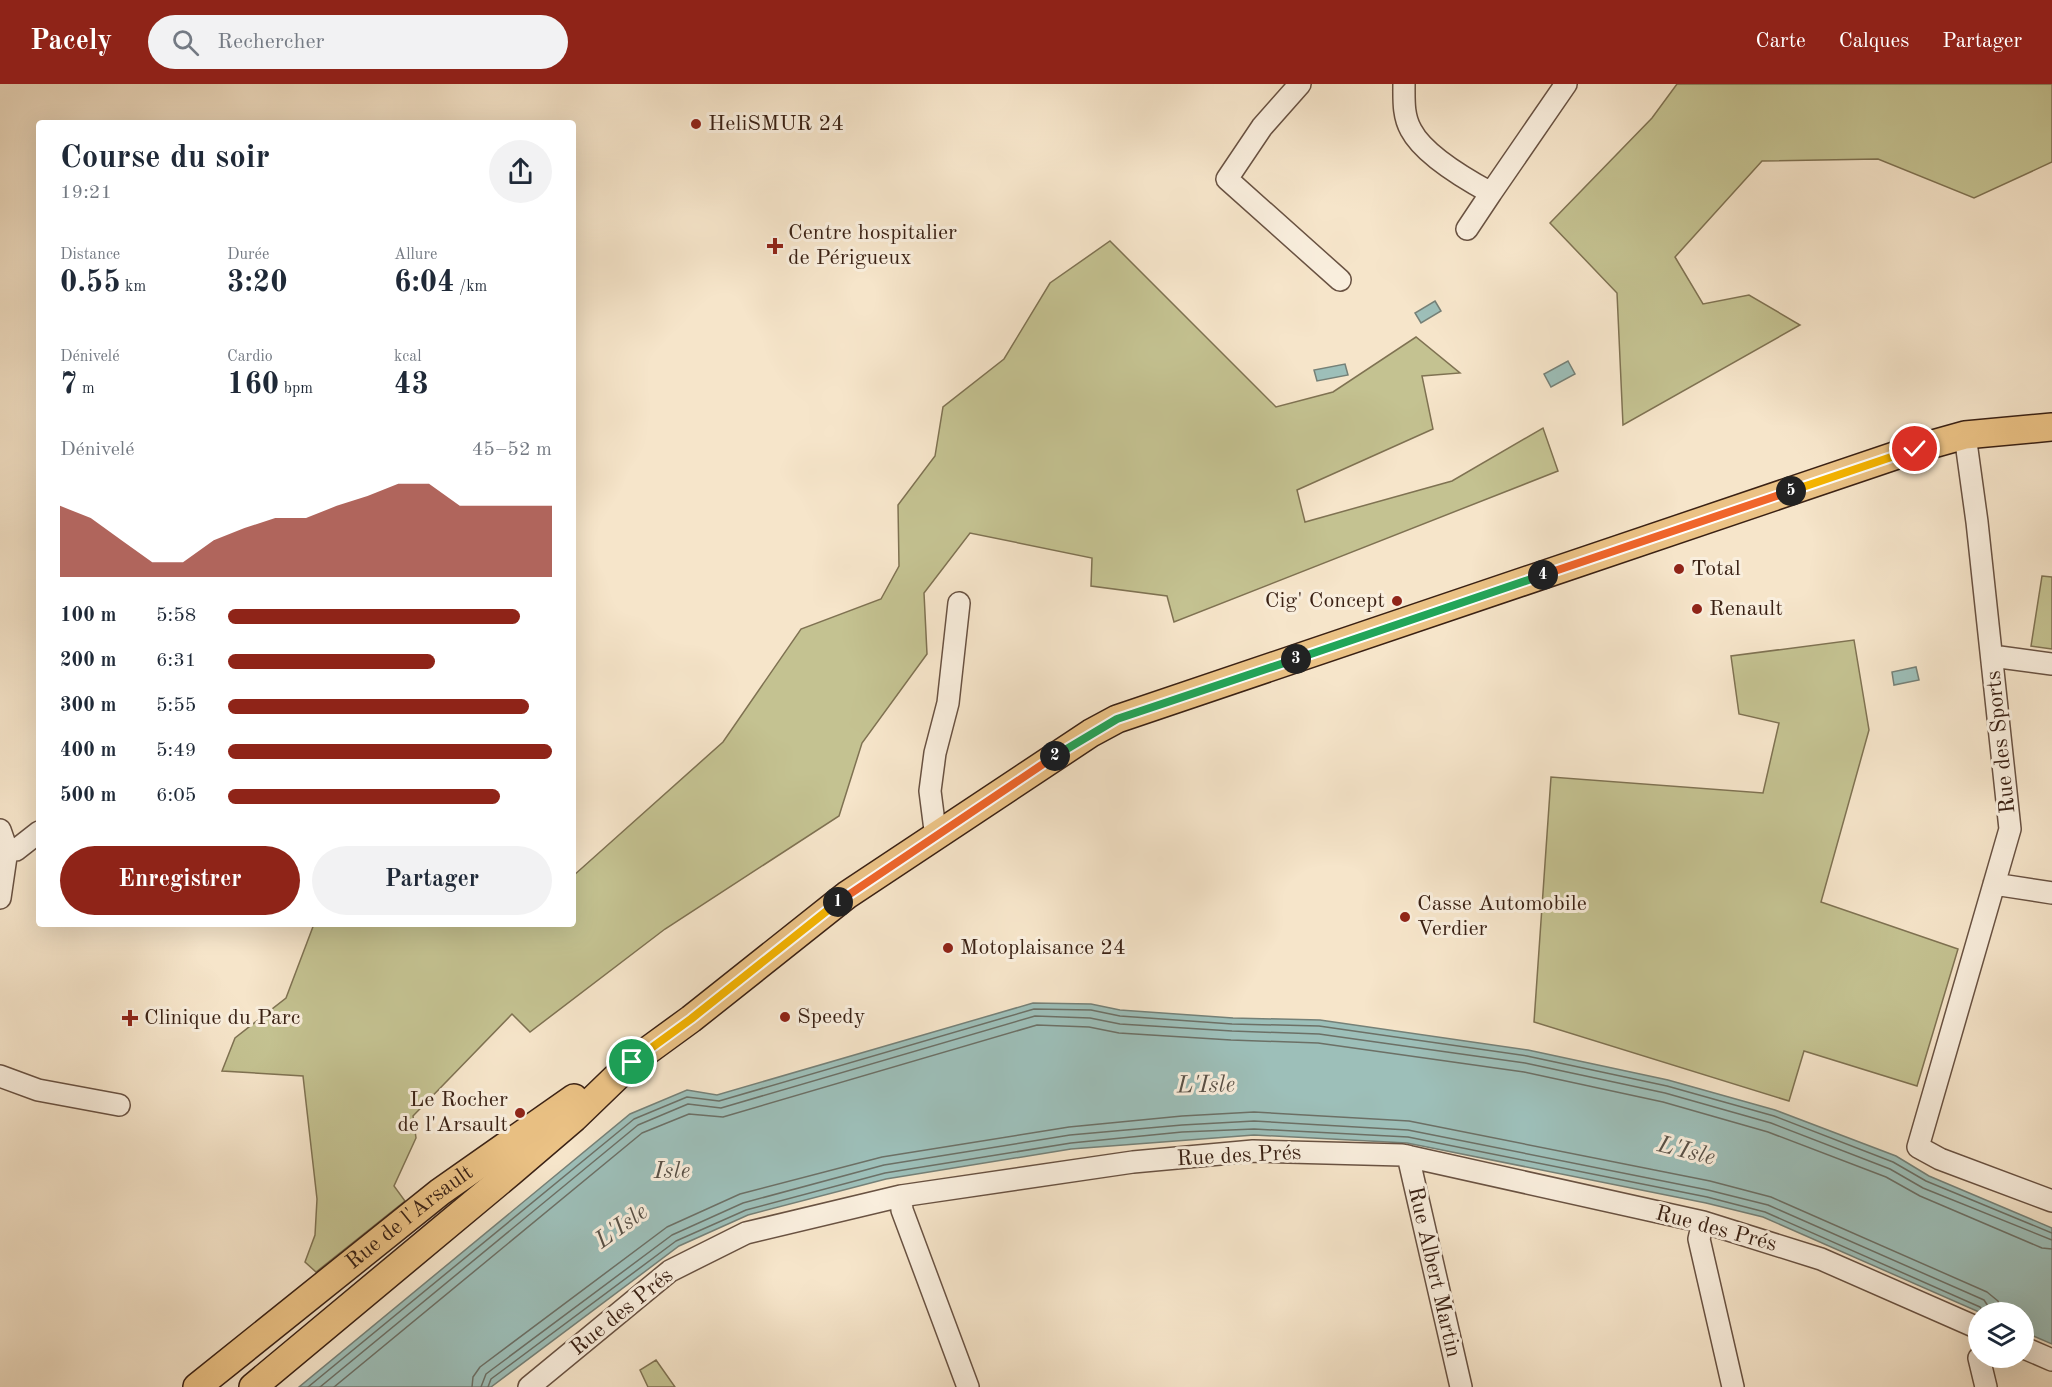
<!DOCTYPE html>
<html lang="fr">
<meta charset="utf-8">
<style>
body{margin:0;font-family:"Old Standard TT",serif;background:#f2f2f3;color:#1f2937;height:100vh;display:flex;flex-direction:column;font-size:22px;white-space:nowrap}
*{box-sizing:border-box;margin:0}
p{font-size:20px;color:#747a83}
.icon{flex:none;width:33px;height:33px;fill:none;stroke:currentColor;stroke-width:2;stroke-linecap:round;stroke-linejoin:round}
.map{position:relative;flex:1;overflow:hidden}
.details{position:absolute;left:36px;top:36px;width:540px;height:807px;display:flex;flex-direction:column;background:#fff;border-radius:6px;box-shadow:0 6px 24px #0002}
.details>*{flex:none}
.controls{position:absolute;left:1968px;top:1218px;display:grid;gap:12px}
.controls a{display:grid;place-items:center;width:66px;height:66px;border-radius:50%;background:#fff;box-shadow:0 6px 24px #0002;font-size:30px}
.pin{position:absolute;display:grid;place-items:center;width:51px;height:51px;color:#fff;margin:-26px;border:3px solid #fff;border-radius:50%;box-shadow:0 2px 6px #0007}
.km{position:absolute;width:30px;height:30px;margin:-15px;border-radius:50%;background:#222;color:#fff;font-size:16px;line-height:30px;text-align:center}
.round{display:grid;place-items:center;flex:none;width:63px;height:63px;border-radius:32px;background:#f2f2f3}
.head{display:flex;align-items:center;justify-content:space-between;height:102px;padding:0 24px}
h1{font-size:33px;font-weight:700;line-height:45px}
.stats{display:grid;grid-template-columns:repeat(3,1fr);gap:9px;height:102px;padding:6px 24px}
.stats div{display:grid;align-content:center}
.stats b{font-size:30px;font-weight:700}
.stats small{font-size:16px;font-weight:400}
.stats p{font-size:16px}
.chart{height:168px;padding:12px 24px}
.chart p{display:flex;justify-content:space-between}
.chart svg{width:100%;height:108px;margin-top:6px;fill:#8f2418;opacity:.7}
.cta{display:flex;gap:12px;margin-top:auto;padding:12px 24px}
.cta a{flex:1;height:69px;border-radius:36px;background:#8f2418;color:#fff;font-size:24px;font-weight:700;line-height:69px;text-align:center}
.cta a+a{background:#f2f2f3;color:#1f2937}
ul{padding:0 24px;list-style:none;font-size:20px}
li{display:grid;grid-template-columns:96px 72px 1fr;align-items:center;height:45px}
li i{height:15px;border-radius:8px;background:#8f2418}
header{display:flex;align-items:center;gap:36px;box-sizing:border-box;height:84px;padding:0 30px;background:#8f2418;color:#fff}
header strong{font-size:28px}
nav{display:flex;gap:33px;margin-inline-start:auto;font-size:21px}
.search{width:420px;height:54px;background:#f2f2f3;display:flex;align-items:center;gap:15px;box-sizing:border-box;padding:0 21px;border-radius:33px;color:#747a83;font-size:22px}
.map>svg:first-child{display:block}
.green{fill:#c4c291;stroke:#7f7252;stroke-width:1.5}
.water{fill:#9dbfb9;stroke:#758077;stroke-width:1.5}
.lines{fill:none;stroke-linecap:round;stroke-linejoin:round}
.shore{stroke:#6c7066;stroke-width:1.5}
.minor-casing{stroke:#695242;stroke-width:24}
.major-casing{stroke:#3a2114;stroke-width:30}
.minor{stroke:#f9eedd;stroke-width:21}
.major{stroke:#ebc285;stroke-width:27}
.split-1-casing{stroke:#fff;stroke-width:12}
.split-2-casing{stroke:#fff;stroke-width:12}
.split-3-casing{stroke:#fff;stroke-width:12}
.split-4-casing{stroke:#fff;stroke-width:12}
.split-5-casing{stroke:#fff;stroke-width:12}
.split-6-casing{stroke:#fff;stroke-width:12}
.split-1{stroke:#f5b400;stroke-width:8}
.split-2{stroke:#f0652b;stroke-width:8}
.split-3{stroke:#22a559;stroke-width:8}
.split-4{stroke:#22a559;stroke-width:8}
.split-5{stroke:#f0652b;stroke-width:8}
.split-6{stroke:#f5b400;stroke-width:8}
.poi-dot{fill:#8f2418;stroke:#f9eedd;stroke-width:2}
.labels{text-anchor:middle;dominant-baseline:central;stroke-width:6;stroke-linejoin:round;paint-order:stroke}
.poi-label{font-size:22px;fill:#3a2114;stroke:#f9eedd;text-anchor:start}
.street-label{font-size:22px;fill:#3a2114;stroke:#f9eedd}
.water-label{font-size:24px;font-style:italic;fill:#585046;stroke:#f9eedd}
</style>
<header>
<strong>Pacely</strong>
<div class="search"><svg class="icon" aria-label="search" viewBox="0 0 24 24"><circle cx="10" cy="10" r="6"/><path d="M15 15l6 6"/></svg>Rechercher</div>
<nav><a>Carte</a><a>Calques</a><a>Partager</a></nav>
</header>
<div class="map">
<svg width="2052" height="1303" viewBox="0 0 2052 1303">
<rect width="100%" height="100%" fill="#f6e5ca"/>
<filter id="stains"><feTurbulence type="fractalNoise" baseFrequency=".00333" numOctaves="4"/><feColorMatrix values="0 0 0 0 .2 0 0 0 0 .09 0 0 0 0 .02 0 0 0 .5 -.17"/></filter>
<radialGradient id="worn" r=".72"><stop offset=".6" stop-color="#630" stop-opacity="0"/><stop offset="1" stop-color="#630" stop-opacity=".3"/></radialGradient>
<path class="green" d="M1677,0h375v78l-78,36 -96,-39 -116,2 -87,96 28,47 46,-9 51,30 -177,100 -6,-132 -67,-70 102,-105z
M1110,157l166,166 57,-15 83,-55 44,36 -38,3 11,53 -136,61 8,32 147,-41 91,-53 15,43 -384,151 -7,-26 -76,-10 1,-28 -122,-25 -46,60 3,61 -65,89 -23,73 -174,113 -135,103 -18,-18 -99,102 3,22 -22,48 11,15 -89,71 -11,-10 10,-27 2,-36 -14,-123 -81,-5 13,-33 51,-40 28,-74h259v-48l150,-134 78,-113 80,-30 18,-33 -1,-61 37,-49 8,-49 61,-48 46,-76z
M2042,492l10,1v72l-21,-3z
M1854,556l15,90 -48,172 137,47 -41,137 -113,-35 -15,50 -255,-79 17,-245 212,16 16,-70 -40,-9 -8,-58z
M656,1276l19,27h-27l-8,-17z"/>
<path class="water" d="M1435,217l6,10 -20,12 -6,-10z
M1568,277l7,13 -24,13 -7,-13z
M1345,280l3,11 -31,6 -3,-11z
M1916,583l3,13 -25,5 -2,-13z
M1033,919l58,1 29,6 113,8 87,2 208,30 140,30 107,30 121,46 33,20 123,52v116l-28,-12v-20h-45l-216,-95 -57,-14 -299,-60 -153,-8 -183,14 -185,30 -138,36 -69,31 -188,141h-192l331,-273 57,-24 30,5z"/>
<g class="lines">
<path class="shore" d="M308,1303l326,-268 53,-22 32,4 315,-92 57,1 29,6 112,8 87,2 208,30 140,30 107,30 119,46 33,19 126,52
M320,1303l318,-262 50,-21 33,4 314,-92 55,2 30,6 112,7 87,3 206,29 140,30 106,30 119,46 33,19 129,52
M334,1303l308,-254 47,-19 34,3 314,-92 52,2 30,6 112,7 87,3 206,29 139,30 105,30 118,45 34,19 122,52 10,1
M472,1303l1,-10 7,-10 187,-140 73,-33 142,-37 187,-30 113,-11 72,-4 155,9 301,60 61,16 216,95 11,9 3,11
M481,1303l5,-13 186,-139 71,-32 141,-38 186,-30 112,-10 72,-4 154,9 300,60 60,15 216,95 8,12
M488,1303l3,-8 185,-138 70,-31 139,-37 186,-30 111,-11 72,-3 154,8 299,60 58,15 215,95 4,5"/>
<defs>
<path id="minor" d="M1300,0l-38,43 -35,52 113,101
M1404,0c0,16 -1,32 7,46 13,25 56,50 80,63l75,-109
M1467,145l24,-36
M1965,351l12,87 33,307 -92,318 22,12 112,42
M1992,572l60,8
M0,746l7,20 -7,48
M936,754l-6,-47 5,-38 13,-50 11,-100
M7,766h9l23,-18
M1994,800l58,9
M0,992l38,14 81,15
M1408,1072l53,231
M901,1112l1,14 66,177
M1703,1138l-4,17 34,148
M2024,1264l28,12
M1979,1274l7,29
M529,1303l141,-116 76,-38 155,-37 232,-34 120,-11 149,4 301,67 118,37 157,69"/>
<g id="major">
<path id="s1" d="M197,1303l243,-195 134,-94"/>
<path d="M253,1303l258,-215 63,-54 58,-56 59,-43 156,-124 244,-162 26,-14 798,-270 50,-14 87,-8"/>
</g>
</defs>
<use href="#minor" class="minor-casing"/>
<use href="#major" class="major-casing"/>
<use href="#minor" class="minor"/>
<use href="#major" class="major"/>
</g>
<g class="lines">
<defs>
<path id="split-1" d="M632,978l59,-43 147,-117"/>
<path id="split-2" d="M838,818l217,-146"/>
<path id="split-3" d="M1055,672l62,-37 179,-60"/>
<path id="split-4" d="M1296,575l247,-84"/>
<path id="split-5" d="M1543,491l248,-84"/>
<path id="split-6" d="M1791,407l124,-42"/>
</defs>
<use href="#split-1" class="split-1-casing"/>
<use href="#split-2" class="split-2-casing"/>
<use href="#split-3" class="split-3-casing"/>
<use href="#split-4" class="split-4-casing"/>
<use href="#split-5" class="split-5-casing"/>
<use href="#split-6" class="split-6-casing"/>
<use href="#split-1" class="split-1"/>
<use href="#split-2" class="split-2"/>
<use href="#split-3" class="split-3"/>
<use href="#split-4" class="split-4"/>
<use href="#split-5" class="split-5"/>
<use href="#split-6" class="split-6"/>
</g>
<g class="poi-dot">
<circle cx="696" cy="40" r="6"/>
<path d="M772 153h6v6h6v6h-6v6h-6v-6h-6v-6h6z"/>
<circle cx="1679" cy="485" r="6"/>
<circle cx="1397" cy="517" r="6"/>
<circle cx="1697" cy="525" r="6"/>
<circle cx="1405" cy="833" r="6"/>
<circle cx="948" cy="864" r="6"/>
<circle cx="785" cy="933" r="6"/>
<path d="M127 925h6v6h6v6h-6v6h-6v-6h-6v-6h6z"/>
<circle cx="520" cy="1029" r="6"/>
</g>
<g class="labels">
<g class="poi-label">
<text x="708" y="40">HeliSMUR 24</text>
<text x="788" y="149">Centre hospitalier<tspan x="788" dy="25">de Périgueux</tspan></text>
<text x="1691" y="485">Total</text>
<text x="1385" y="517" text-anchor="end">Cig' Concept</text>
<text x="1709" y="525">Renault</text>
<text x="1417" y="820">Casse Automobile<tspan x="1417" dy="25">Verdier</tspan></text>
<text x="960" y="864">Motoplaisance 24</text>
<text x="797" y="933">Speedy</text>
<text x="144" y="934">Clinique du Parc</text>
<text x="508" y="1016" text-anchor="end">Le Rocher<tspan x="508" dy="25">de l'Arsault</tspan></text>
</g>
<g class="street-label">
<text transform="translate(2001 658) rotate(-96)">Rue des Sports</text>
<text transform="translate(1239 1072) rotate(-3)">Rue des Prés</text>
<text stroke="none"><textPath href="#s1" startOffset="272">Rue de l'Arsault</textPath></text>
<text transform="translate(1716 1145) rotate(15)">Rue des Prés</text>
<text transform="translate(1434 1188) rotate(77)">Rue Albert Martin</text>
<text transform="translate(622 1228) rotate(-39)">Rue des Prés</text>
</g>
<g class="water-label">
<text transform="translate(1206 1002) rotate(-1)">L'Isle</text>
<text transform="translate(1686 1068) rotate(14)">L'Isle</text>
<text x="672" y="1088">Isle</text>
<text transform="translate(622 1143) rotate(-36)">L'Isle</text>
</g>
</g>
<rect width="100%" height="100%" filter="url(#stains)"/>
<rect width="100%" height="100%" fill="url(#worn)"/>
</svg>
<div class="controls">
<a><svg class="icon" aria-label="layers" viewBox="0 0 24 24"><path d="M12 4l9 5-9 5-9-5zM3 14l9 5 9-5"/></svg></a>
</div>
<div class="pin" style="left:632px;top:978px;background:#1e9e55"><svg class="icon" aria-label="arrive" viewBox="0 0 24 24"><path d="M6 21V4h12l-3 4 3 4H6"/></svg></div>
<div class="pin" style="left:1915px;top:365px;background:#d93025"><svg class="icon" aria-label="check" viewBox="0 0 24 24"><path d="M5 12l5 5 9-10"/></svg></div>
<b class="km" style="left:838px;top:818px">1</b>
<b class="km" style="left:1055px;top:672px">2</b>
<b class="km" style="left:1296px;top:575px">3</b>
<b class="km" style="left:1543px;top:491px">4</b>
<b class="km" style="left:1791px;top:407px">5</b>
<section class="details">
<div class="head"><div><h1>Course du soir</h1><p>19:21</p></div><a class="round"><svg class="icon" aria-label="share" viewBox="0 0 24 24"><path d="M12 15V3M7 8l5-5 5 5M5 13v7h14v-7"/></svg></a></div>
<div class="stats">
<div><p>Distance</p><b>0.55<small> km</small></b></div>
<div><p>Durée</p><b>3:20</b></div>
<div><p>Allure</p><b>6:04<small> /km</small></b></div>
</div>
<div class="stats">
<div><p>Dénivelé</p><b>7<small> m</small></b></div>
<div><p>Cardio</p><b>160<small> bpm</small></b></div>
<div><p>kcal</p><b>43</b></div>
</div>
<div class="chart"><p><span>Dénivelé</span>45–52 m</p>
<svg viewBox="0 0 160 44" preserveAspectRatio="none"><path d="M0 44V15L10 20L20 29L30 38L40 38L50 29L60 24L70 20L80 20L90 15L100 11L110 6L120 6L130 15L140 15L150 15L160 15V44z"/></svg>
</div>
<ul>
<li><b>100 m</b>5:58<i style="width:90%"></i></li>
<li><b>200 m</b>6:31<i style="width:64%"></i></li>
<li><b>300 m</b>5:55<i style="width:93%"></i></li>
<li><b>400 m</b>5:49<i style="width:100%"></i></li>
<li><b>500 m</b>6:05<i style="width:84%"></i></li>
</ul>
<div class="cta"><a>Enregistrer</a><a>Partager</a></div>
</section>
</div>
